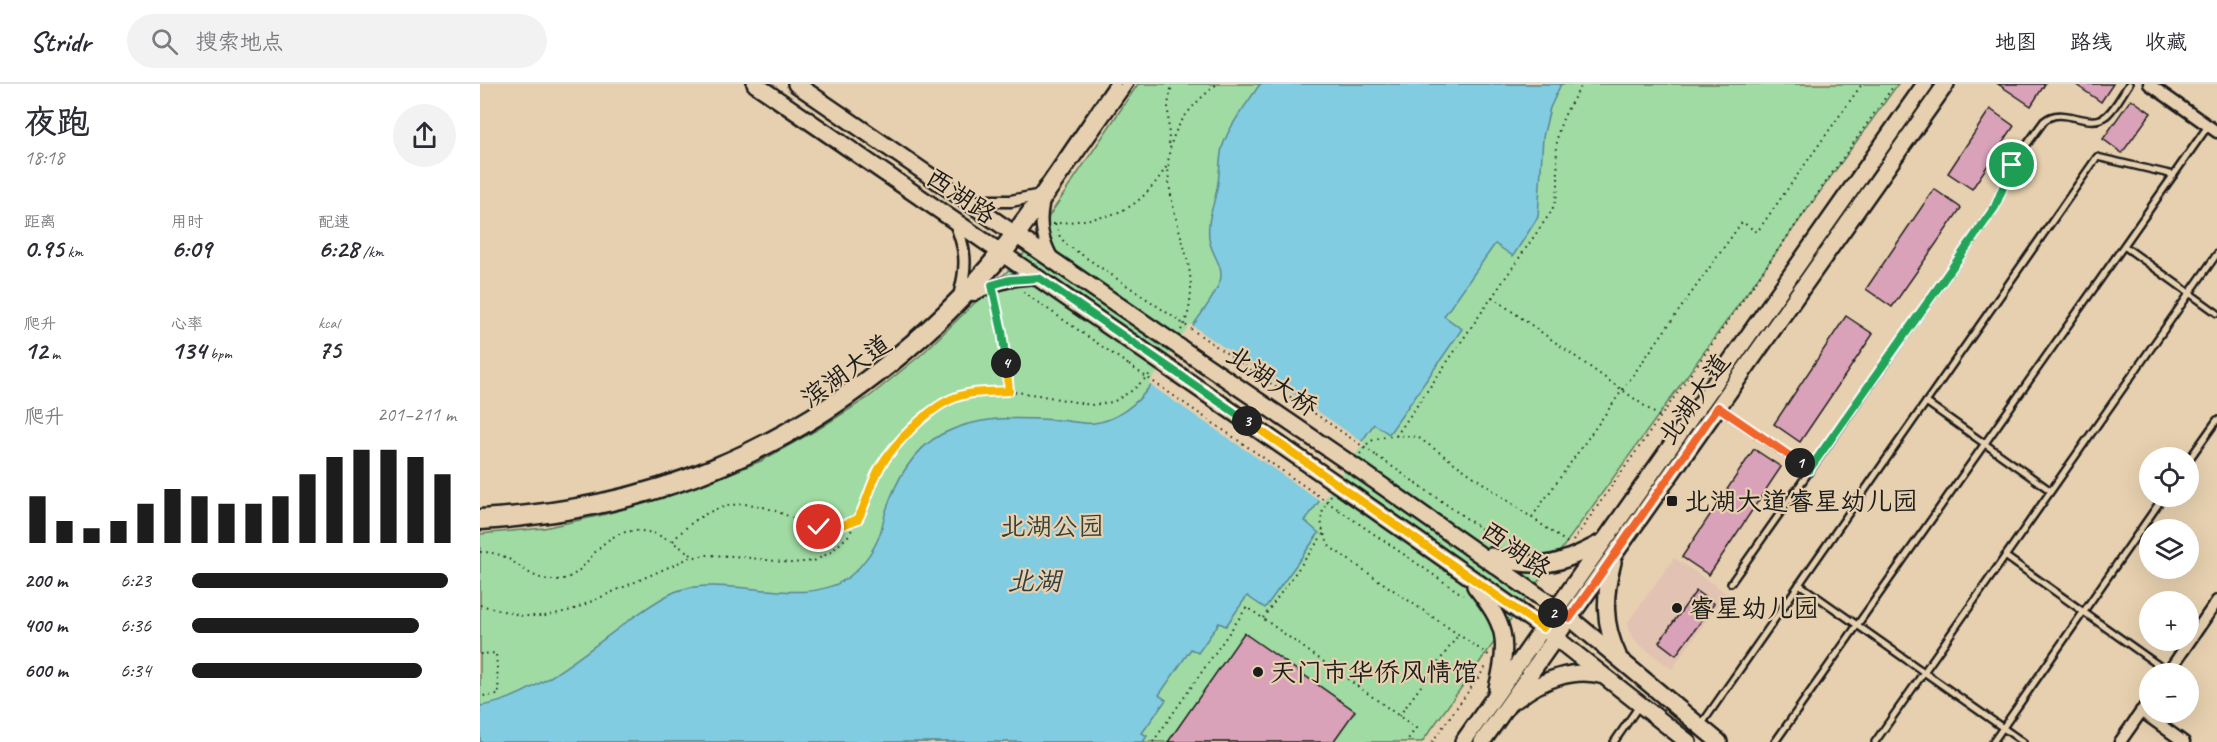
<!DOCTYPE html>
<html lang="zh">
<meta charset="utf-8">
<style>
body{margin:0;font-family:Caveat,"LXGW WenKai TC",sans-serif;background:#f2f2f3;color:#2b2b33;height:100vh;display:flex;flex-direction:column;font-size:22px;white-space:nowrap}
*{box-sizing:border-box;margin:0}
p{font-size:20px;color:#7c7c81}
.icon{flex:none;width:33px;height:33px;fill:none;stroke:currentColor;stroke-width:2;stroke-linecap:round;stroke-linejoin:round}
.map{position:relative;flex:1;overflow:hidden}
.panel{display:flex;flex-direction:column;background:#fff;width:480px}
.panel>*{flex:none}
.buttons{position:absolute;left:1659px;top:363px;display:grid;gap:12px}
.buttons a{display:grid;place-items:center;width:60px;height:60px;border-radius:50%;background:#fff;box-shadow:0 6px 24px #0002;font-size:30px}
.pin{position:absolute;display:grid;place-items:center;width:51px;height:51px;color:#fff;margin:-26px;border:3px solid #fff;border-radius:50%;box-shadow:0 2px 6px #0007}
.km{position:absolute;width:30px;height:30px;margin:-15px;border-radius:50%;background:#222;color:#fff;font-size:16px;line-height:30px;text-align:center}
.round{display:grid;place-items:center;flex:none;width:63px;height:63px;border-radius:32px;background:#f2f2f3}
.summary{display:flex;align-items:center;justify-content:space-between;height:102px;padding:0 24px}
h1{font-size:33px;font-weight:600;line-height:45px}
.figures{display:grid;grid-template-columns:repeat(3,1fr);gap:9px;height:102px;padding:6px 24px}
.figures div{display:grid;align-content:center}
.figures b{font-size:26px;font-weight:600}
.figures small{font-size:16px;font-weight:400}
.figures p{font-size:16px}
.chart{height:168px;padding:12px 24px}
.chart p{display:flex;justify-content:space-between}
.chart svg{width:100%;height:108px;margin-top:6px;stroke:#1c1c1c;stroke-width:6}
ul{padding:0 24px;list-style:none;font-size:20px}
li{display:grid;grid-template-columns:96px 72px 1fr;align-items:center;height:45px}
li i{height:15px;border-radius:8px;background:#1c1c1c}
header{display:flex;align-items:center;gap:36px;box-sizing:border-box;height:84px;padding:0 30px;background:#fff;border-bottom:2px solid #e1e1e2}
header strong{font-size:28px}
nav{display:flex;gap:33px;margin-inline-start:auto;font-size:21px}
.search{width:420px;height:54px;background:#f2f2f3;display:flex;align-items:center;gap:15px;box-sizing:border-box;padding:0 21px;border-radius:33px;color:#7c7c81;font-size:22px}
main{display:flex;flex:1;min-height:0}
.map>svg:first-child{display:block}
.built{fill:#e2c2b2}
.green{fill:#9fdba2;stroke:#5e7c5f;stroke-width:1.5}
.water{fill:#81cce1;stroke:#598692;stroke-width:1.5}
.pier{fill:#e6d0af}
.building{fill:#d9a2b8;stroke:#1c1c1c;stroke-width:1.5}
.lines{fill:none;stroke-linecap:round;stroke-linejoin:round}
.lane-casing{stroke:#1c1c1c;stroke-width:10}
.street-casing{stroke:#1c1c1c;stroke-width:15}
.secondary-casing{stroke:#1c1c1c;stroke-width:20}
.path{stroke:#1c1c1c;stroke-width:2;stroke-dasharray:1.5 4.5;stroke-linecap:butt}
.lane{stroke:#e6d0af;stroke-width:5}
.street{stroke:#e6d0af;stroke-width:10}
.secondary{stroke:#e6d0af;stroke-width:15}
.secondary-bridge-casing{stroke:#1c1c1c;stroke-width:20;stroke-linecap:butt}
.path-bridge{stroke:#1c1c1c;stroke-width:2;stroke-dasharray:1.5 4.5;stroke-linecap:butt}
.secondary-bridge{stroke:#e6d0af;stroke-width:15}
.split-1-casing{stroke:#fff;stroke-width:12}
.split-2-casing{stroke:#fff;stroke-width:12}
.split-3-casing{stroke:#fff;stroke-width:12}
.split-4-casing{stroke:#fff;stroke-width:12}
.split-5-casing{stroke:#fff;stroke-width:12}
.split-1{stroke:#22a559;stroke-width:8}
.split-2{stroke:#f0652b;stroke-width:8}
.split-3{stroke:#f5b400;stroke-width:8}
.split-4{stroke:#22a559;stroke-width:8}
.split-5{stroke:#f5b400;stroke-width:8}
.poi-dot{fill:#1c1c1c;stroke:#e6d0af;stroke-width:2}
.labels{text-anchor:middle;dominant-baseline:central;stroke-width:4.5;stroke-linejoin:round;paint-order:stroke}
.street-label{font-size:26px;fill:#1c1c1c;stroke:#e6d0af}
.poi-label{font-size:26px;fill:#1c1c1c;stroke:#e6d0af;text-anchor:start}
.park-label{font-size:26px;fill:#364237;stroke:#e6d0af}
.water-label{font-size:27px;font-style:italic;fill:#303f43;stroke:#e6d0af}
</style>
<header>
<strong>Stridr</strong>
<div class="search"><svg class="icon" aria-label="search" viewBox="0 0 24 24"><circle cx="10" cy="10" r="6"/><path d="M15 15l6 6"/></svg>搜索地点</div>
<nav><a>地图</a><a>路线</a><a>收藏</a></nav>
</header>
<main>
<section class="panel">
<div class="summary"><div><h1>夜跑</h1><p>18:18</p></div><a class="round"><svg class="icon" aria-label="share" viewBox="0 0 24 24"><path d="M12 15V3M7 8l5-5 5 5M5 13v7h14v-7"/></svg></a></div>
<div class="figures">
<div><p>距离</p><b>0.95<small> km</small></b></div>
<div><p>用时</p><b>6:09</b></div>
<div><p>配速</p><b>6:28<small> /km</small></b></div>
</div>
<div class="figures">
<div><p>爬升</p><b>12<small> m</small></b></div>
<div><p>心率</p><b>134<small> bpm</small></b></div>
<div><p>kcal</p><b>75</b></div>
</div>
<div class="chart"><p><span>爬升</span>201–211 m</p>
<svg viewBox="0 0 160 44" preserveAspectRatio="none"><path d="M5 44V25M15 44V35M25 44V38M35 44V35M45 44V28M55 44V22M65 44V25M75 44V28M85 44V28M95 44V25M105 44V16M115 44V9M125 44V6M135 44V6M145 44V9M155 44V16"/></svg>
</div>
<ul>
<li><b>200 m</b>6:23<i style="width:97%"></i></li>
<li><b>400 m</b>6:36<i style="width:86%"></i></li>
<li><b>600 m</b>6:34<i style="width:87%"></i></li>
</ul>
</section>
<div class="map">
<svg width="1737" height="658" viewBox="0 0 1737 658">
<rect width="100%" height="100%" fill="#e6d0af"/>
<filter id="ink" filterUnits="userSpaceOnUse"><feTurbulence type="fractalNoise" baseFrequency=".0167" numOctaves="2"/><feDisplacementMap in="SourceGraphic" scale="12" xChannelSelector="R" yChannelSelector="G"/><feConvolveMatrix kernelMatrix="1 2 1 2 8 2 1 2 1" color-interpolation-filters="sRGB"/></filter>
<g filter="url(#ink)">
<path class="built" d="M1194,474l52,35 -54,76 -36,-27 -7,-14 -1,-6z"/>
<path class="green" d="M658,0h760l-476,658h-942v-208l64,-6 58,-13 48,-13 54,-18 57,-23 59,-33 49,-31 53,-43 98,-95z"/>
<path class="water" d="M780,0h301l-11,24 -7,29 -5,80 -25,39 -18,-12 -51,72 18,13 -73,105 -15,-10 -69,97 14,12 -54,75 -18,-12 -21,30 -7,-3 -21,30 -7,-4 -32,46 7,5 -24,33 5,3 -4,6h-663v-36c51,-6 111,-58 152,-88 14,-9 29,-21 45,-27 49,-17 125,18 169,-12 13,-9 26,-26 32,-40 4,-9 5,-19 8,-28 9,-29 27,-62 56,-77 40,-20 75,-16 118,-14 11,1 23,4 34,3 22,-2 44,-20 56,-37 13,-16 24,-34 36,-51 12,-17 27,-35 34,-54 5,-15 -10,-28 -11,-43 -2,-20 5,-32 8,-50 3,-13 2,-27 5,-40 7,-23 25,-44 38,-64z"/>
<path class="pier" d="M710,240l174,119 -42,59 -173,-118z"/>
<path class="building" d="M1518,0h47l-14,22z
M1595,0h38l-12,18z
M1651,15l20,14 -29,40 -19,-14z
M1510,25l24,17 -42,63 -24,-16z
M1454,105l27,19 -69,99 -26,-18z
M1366,232l27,18 -73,108 -26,-18z
M1274,365l27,18 -72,108 -27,-18z
M1216,507l18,13 -38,51 -17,-13z
M764,549l111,78 -22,31h-165z"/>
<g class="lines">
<defs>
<path id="lane" d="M1644,162l93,67
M1446,318l125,89
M1239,324l90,62
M1708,377l29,-41
M1525,472l163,116
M1251,499l264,-376 17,-42 32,-44c19,-17 45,10 63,-6 9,-8 15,-21 22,-31
M1319,500l224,158
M1221,641l396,-568 77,18
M1134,658l25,-36
M1295,658l433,-616
M1395,658l342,-488
M1513,658l171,-246"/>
<path id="street" d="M1669,0l68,48
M488,117h43l25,-5
M563,121c-4,20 0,36 10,54
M474,136c11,28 14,42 6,72
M494,211c22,-12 40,-16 65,-17
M0,431c78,-4 162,-20 234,-51 101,-42 201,-116 272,-199 47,-57 87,-121 129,-181
M0,440c220,-14 383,-104 526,-269l121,-171
M1687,590l50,-73
M1661,627l43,31
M1640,658l30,-43"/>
<path id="secondary" d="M275,0l385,264
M316,0l357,245
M884,389l206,145 149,124
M870,409l193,135 145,114
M1011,472c48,15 67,10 111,-14
M1133,478c-9,33 -10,62 5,93
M995,502c30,38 35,53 22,102
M1037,615c24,-19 57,-32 87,-23
M983,658l462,-658
M1002,658l464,-658"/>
</defs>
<use href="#lane" class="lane-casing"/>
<use href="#street" class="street-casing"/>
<use href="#secondary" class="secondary-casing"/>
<path class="path" d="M689,60l-1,-39 4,-21
M573,140c58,-8 80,-5 114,-58
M575,140l5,13 6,7 100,68
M543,208l106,73
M515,212l7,35 7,60
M1012,213l168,120
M701,246c8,-13 10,-29 10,-44 -1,-24 -9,-45 -15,-68 -16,-63 -10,-92 41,-134
M916,352l155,-224c14,-29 2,-49 7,-78 4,-18 15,-35 25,-50
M880,370c3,-4 6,-10 10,-12 9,-7 39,-8 49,-4l150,106
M897,372l126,88
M851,411c-13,18 -12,32 -1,52l160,109
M859,426l124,85
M1052,433l210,-295 15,10 105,-148
M193,457c22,-26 55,-44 90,-34 39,11 51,30 94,12
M1093,457l322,-457
M0,468c37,-1 42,29 76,28 22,-1 29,-18 43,-32 32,-32 65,-14 95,9
M0,521l43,11h22l27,-6 117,-52 17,-3 29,1 56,7 23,-2 17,-9 18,-17 14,-26 16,-39 11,-18 17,-20 46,-33 28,-7 28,-1 29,4 53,10 22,-3 20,-12 19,-18
M783,534l61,-85
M0,570l16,-1 3,42 -19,1
M919,632l60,-82
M673,658l94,-135 169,121 -10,14
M952,658l56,-78"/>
<use href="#lane" class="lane"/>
<use href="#street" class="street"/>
<use href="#secondary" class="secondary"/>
<defs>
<path id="secondary-bridge" d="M673,245l211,144
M660,264l210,145"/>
</defs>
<use href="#secondary-bridge" class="secondary-bridge-casing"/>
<path class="path-bridge" d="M686,228l211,144
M649,281l210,145"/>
<use href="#secondary-bridge" class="secondary-bridge"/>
</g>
</g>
<g class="lines" filter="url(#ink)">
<defs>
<path id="split-1" d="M1320,379l9,7 186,-263 17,-42"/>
<path id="split-2" d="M1073,529l4,-5 13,10 148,-211 82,56"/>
<path id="split-3" d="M767,337l296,207 10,-15"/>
<path id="split-4" d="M526,279l-4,-32 -10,-46 17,-5 30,-2 208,143"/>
<path id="split-5" d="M339,443l24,-2 15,-6c9,-17 13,-36 22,-52 14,-23 48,-59 74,-69 17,-7 36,-6 55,-7l-3,-28"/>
</defs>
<use href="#split-1" class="split-1-casing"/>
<use href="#split-2" class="split-2-casing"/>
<use href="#split-3" class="split-3-casing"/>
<use href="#split-4" class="split-4-casing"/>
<use href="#split-5" class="split-5-casing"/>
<use href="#split-1" class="split-1"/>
<use href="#split-2" class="split-2"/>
<use href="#split-3" class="split-3"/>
<use href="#split-4" class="split-4"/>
<use href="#split-5" class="split-5"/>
</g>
<g class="poi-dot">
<rect x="1186" y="411" width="12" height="12" rx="3"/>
<circle cx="1197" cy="524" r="6"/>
<circle cx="778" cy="588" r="6"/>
</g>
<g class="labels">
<g class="street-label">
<text transform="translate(481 112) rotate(34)">西湖路</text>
<text transform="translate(366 287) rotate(-36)">滨湖大道</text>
<text transform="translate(792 297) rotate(34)">北湖大桥</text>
<text transform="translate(1214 315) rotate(-55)">北湖大道</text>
<text transform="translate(1036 466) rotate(35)">西湖路</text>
</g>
<g class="poi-label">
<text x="1204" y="417">北湖大道睿星幼儿园</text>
<text x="1209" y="524">睿星幼儿园</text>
<text x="790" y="588">天门市华侨风情馆</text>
</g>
<g class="park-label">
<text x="572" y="442">北湖公园</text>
</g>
<g class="water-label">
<text x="554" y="497">北湖</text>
</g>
</g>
</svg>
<div class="buttons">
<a><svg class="icon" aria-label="locate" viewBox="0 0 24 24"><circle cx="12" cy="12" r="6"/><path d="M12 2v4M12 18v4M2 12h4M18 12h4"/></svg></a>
<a><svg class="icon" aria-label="layers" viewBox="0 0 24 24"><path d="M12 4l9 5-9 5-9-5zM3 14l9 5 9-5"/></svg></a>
<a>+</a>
<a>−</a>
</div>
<div class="pin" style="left:1532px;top:81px;background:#1e9e55"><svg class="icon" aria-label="arrive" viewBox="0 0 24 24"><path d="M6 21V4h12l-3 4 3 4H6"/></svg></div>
<div class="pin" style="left:339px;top:443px;background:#d93025"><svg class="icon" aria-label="check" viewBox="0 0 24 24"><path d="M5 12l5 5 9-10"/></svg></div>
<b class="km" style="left:1320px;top:379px">1</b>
<b class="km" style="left:1073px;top:529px">2</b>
<b class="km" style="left:767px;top:337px">3</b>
<b class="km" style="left:526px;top:279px">4</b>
</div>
</main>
